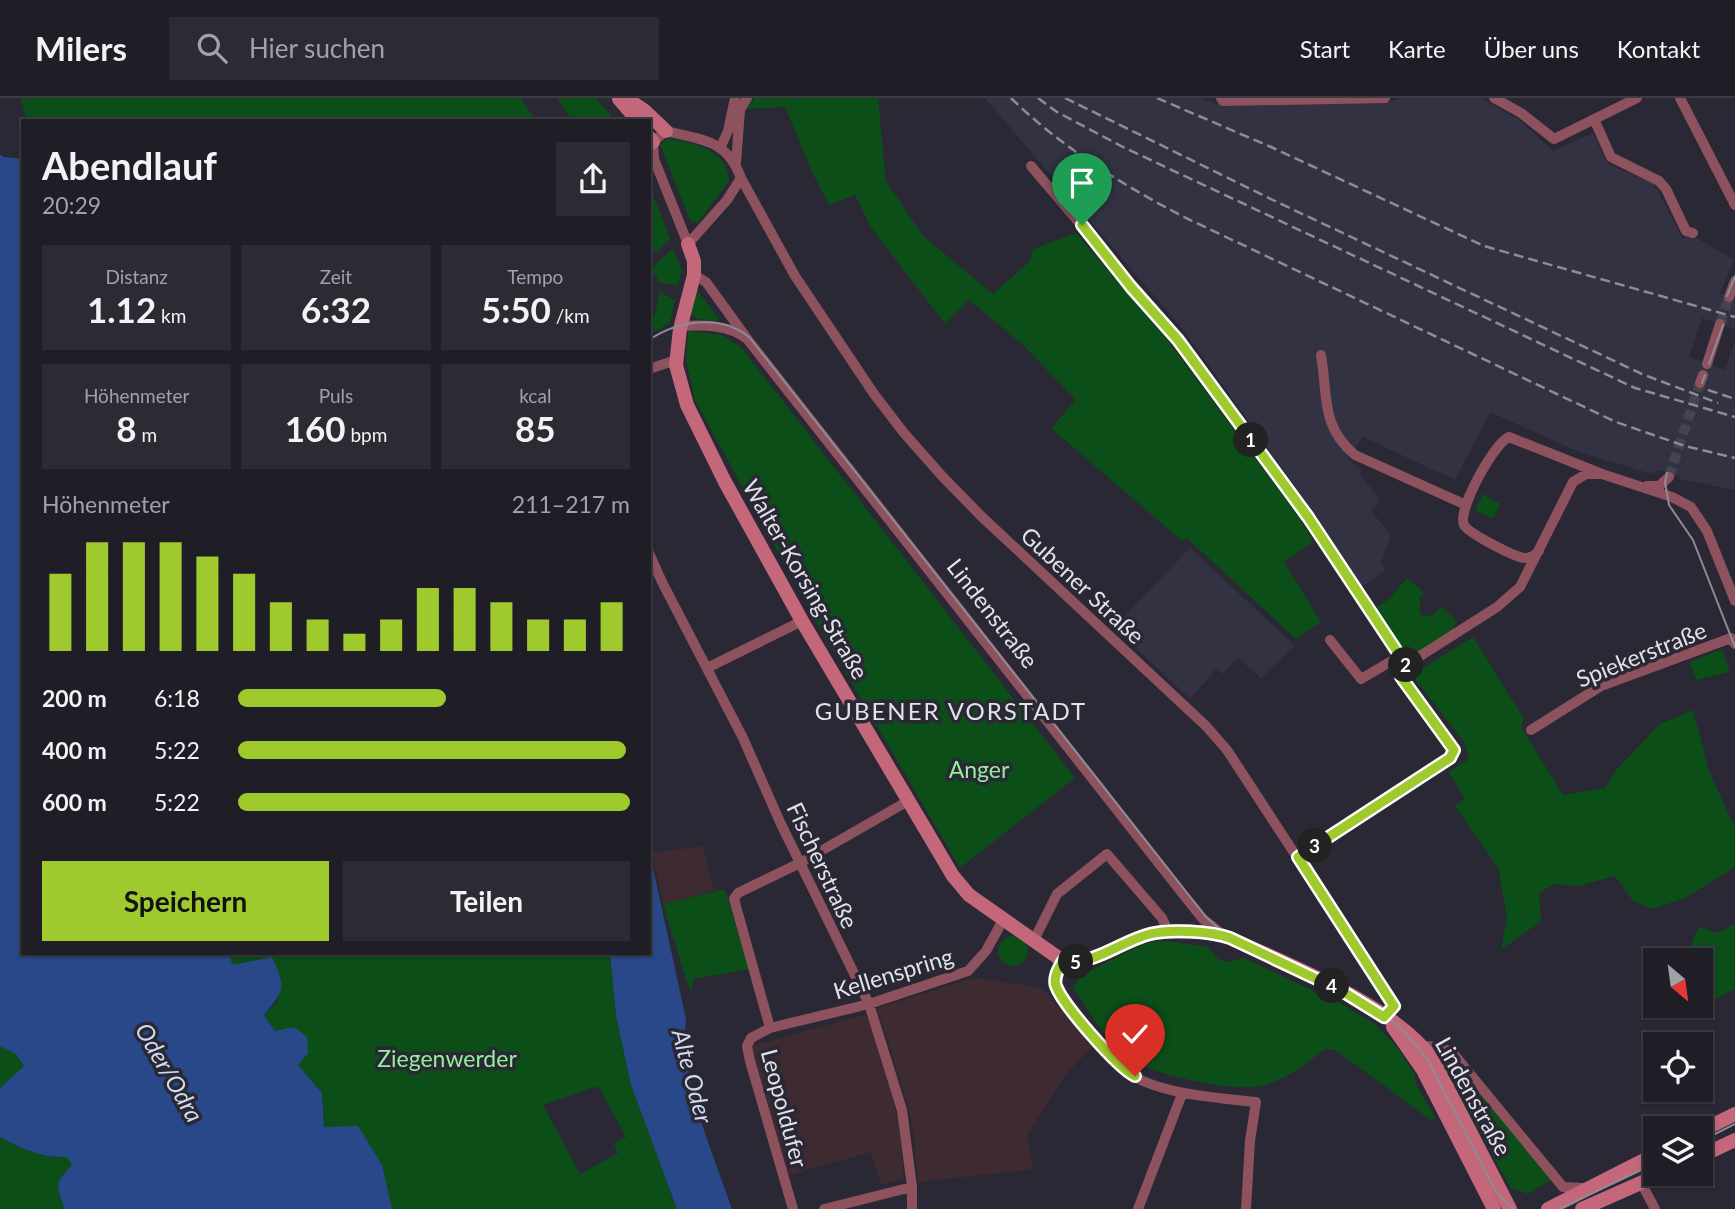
<!DOCTYPE html>
<html lang="de">
<meta charset="utf-8">
<style>
body{margin:0;font-family:Lato,sans-serif;background:#2c2b33;color:#f1f3f6;height:100vh;display:flex;flex-direction:column;font-size:26px;white-space:nowrap}
*{box-sizing:border-box;margin:0}
p{font-size:23px;color:#a1a2a7}
.icon{flex:none;width:38px;height:38px;fill:none;stroke:currentColor;stroke-width:2;stroke-linecap:round;stroke-linejoin:round}
.map{position:relative;flex:1;overflow:hidden}
.side{position:absolute;left:21px;top:21px;width:630px;height:836px;display:flex;flex-direction:column;background:#1f1e27;border-radius:0px;box-shadow:0 2px 5px #0004,0 0 0 2px #3c3c44}
.side>*{flex:none}
.needle{width:46px;rotate:151deg}
.buttons{position:absolute;left:1643px;top:850px;display:grid;gap:14px}
.buttons a{display:grid;place-items:center;width:70px;height:70px;border-radius:0px;background:#1f1e27;box-shadow:0 2px 5px #0004,0 0 0 2px #3c3c44;font-size:35px}
.pin{position:absolute;display:grid;place-items:center;width:60px;height:60px;color:#fff;margin:-72px -30px;border-radius:50% 50% 50% 0;rotate:-45deg;box-shadow:0 0 7px #0007}
.pin .icon{rotate:45deg}
.km{position:absolute;width:35px;height:35px;margin:-18px;border-radius:50%;background:#222;color:#fff;font-size:19px;line-height:35px;text-align:center}
.round{display:grid;place-items:center;flex:none;width:74px;height:74px;border-radius:0px;background:#2c2b33}
.head{display:flex;align-items:center;justify-content:space-between;height:119px;padding:0 21px}
h1{font-size:38px;font-weight:700;line-height:52px}
.metrics{display:grid;grid-template-columns:repeat(3,1fr);gap:10px;height:119px;padding:7px 21px}
.metrics div{display:grid;align-content:center;border-radius:0px;background:#2c2b33;text-align:center}
.metrics b{font-size:35px;font-weight:700}
.metrics small{font-size:19px;font-weight:400}
.metrics p{font-size:19px}
.chart{height:196px;padding:14px 21px}
.chart p{display:flex;justify-content:space-between}
.chart svg{width:100%;height:126px;margin-top:7px;stroke:#9fca2d;stroke-width:6}
.button{display:flex;gap:14px;margin-top:auto;padding:14px 21px}
.button a{flex:1;height:80px;border-radius:0px;background:#9fca2d;color:#111;font-size:28px;font-weight:700;line-height:80px;text-align:center}
.button a+a{background:#2c2b33;color:#f1f3f6}
ul{padding:0 21px;list-style:none;font-size:23px}
li{display:grid;grid-template-columns:112px 84px 1fr;align-items:center;height:52px}
li i{height:18px;border-radius:9px;background:#9fca2d}
header{display:flex;align-items:center;gap:42px;box-sizing:border-box;height:98px;padding:0 35px;background:#1f1e27;border-bottom:2px solid #3c3c44}
header strong{font-size:33px}
nav{display:flex;gap:38px;margin-inline-start:auto;font-size:24px}
.search{width:490px;height:63px;background:#2c2b33;display:flex;align-items:center;gap:18px;box-sizing:border-box;padding:0 24px;border-radius:0px;color:#a1a2a7;font-size:26px}
.map>svg:first-child{display:block}
.commercial{fill:#3e2b31}
.built{fill:#333243}
.green{fill:#0b4e18;fill-rule:evenodd}
.water{fill:#29488a}
.lines{fill:none;stroke-linecap:round;stroke-linejoin:round}
.street-tunnel{stroke:#45444f;stroke-width:10;stroke-dasharray:10 5;stroke-linecap:butt}
.street{stroke:#8d525e;stroke-width:10}
.secondary{stroke:#c4677b;stroke-width:14}
.tram{stroke:#8d8c96;stroke-width:2}
.rail{stroke:#8d8c96;stroke-width:2.5;stroke-dasharray:10 5;stroke-linecap:butt}
.route-casing{stroke:#fff;stroke-width:14}
.route{stroke:#9fca2d;stroke-width:9}
.labels{text-anchor:middle;dominant-baseline:central;stroke-width:7;stroke-linejoin:round;paint-order:stroke}
.street-label{font-size:23px;fill:#e2e2ea;stroke:#292834}
.park-label{font-size:23px;fill:#94ef9a;stroke:#292834}
.neighbourhood-label{font-size:24px;letter-spacing:2px;fill:#e2e2ea;stroke:#292834}
.water-label{font-size:24px;font-style:italic;fill:#d0dbee;stroke:#292834}
</style>
<header>
<strong>Milers</strong>
<div class="search"><svg class="icon" aria-label="search" viewBox="0 0 24 24"><circle cx="10" cy="10" r="6"/><path d="M15 15l6 6"/></svg>Hier suchen</div>
<nav><a>Start</a><a>Karte</a><a>Über uns</a><a>Kontakt</a></nav>
</header>
<div class="map">
<svg width="1735" height="1111" viewBox="0 0 1735 1111">
<rect width="100%" height="100%" fill="#292834"/>
<path class="commercial" d="M703,748l11,45 -51,13 -11,-51z
M980,880l62,10 51,58 -27,28 -39,62 6,33 -115,13 -5,-55 -6,-26 -30,-93 89,-28z
M864,917l5,4 29,94 6,65 -23,7 -10,-33 -82,23 -37,-125 2,-5z"/>
<path class="built" d="M985,0h216l15,6 176,-3 11,-3h77l38,21 35,32 40,-18 14,30 47,21 29,55 5,-6 46,27 -14,33 15,6v30l-33,-11 -13,39 36,13 10,-30v150l-56,-11 1,-3 -23,-6 -5,4 -73,-22 -89,-40 -35,68 -92,-43 -16,20 15,14 -2,4 20,24 -9,12 20,24 -10,28 5,7 -26,18 -44,-72 -131,-184z
M1190,450l105,98 -34,32 -23,-20 -15,16 -7,-5 -26,30 -76,-72z"/>
<path class="green" d="M21,0h500l15,23h-507l-3,-3z
M557,0h39l20,23h-44z
M755,0h123l8,83 37,55 70,58 37,-33 3,-12 43,-16 93,109 130,175 14,25 -29,20 37,60 -25,17 -109,-101 -5,3 -131,-113 25,-28 -55,-57 -52,-43 -24,24 -75,-98 -15,-31 -26,10 -17,-33 -27,-65 -39,2z
M668,41c24,3 60,10 61,42l-31,42 -8,-3 -30,-76z
M649,86l21,55 -14,14 -7,-10z
M673,150l9,23 -4,14 -18,-2 -9,-14z
M696,191l22,28 2,4 -22,-2 -9,-5z
M660,194l15,8 -5,22 -15,10 -6,-9 5,-6z
M688,233l34,4 19,12 334,431 -115,90 -148,-253 -117,-215 -9,-41z
M1483,396l18,10 -8,15 -18,-9z
M1407,480l17,14 -5,7 2,4 -2,8 3,4 10,1 10,-9 15,14 -4,6 2,2 -49,32 -34,-50 18,-13z
M1473,539l51,82 -3,8 42,68 42,-7 11,-18 44,-46 33,-14 16,61 26,57v39l-50,31 -33,11 -19,-8 -18,-25 -37,10 -24,-2 -15,9 2,28 -40,29 6,-33 -9,-49 -43,-62 10,-8 -17,-26 21,-13 -5,-17 -49,-63 2,-7z
M1716,553h7l6,21 -33,8 -6,-18z
M721,792h4l24,79 -56,10 -1,13 -5,-9 -24,-79z
M1735,826v65l-65,33 -8,-16h39v-45h-13l4,-19 7,-15 19,6z
M998 853a15 15 0 1 1 30 0a15 15 0 1 1-30 0Z
M1165,843l43,6c13,17 16,17 36,11l99,47 31,18 23,24 18,27v8l20,36 -4,2 -96,-70 -11,-1c-19,17 -39,31 -64,37 -25,6 -98,-10 -121,-22 -29,-16 -49,-50 -66,-77l9,-12 62,-32z
M228,856h382l6,62 15,69 46,124h-285l-3,-6 -65,-75 -2,-35 -25,-28 -33,-50 15,-16 -46,-33zM598,988l28,51 -12,7 4,9 -38,21 -37,-69z
M0,948l16,8 8,12 -24,22z
M1445,958l6,2 100,122 -23,14 -17,-6 -71,-125v-5z
M0,1039c23,12 40,21 67,20l5,8c-20,21 -14,20 -8,44h-64z"/>
<path class="water" d="M0,57l4,2 19,2v795h205l5,11 39,-8c14,31 13,32 -8,58l11,16 19,-4 13,10 1,16 -10,12 24,28 2,34 34,-1 24,39 10,44h-328c-6,-24 -12,-23 8,-44l-5,-8c-27,1 -44,-8 -67,-20v-49l24,-22 -8,-12 -16,-8z
M649,752l37,169c-8,55 28,137 46,190h-55l-46,-124 -15,-69 -6,-62h39z"/>
<g class="lines">
<path class="street-tunnel" d="M1720,226l9,-27
M1669,379l31,-94"/>
<path class="street" d="M1221,0l2,3 162,-3
M1494,0l27,15 33,26 83,-41
M1680,0l55,107
M1594,21l17,38 48,24 7,8 20,42 7,2
M721,48l7,-15 7,-33
M736,65l4,-53 7,-12
M1031,68l147,173 130,178 98,148
M741,80l-14,22 -39,44 -34,-85 -1,-17 13,-11c35,9 61,8 75,47l54,98 79,118 30,39 38,43 39,40 225,210 21,24 167,256 -10,11
M694,177l12,7 42,58 434,553 21,26 19,15
M1729,199l6,-16
M680,228c21,-1 49,-2 67,13
M1321,257c7,39 -1,71 34,100l111,50
M1707,266l13,-40
M649,271l27,-9
M1700,285l3,-8
M1647,388h12l10,-9
M1539,453c-4,4 -8,7 -14,7 -9,0 -57,-25 -61,-33 -7,-15 30,-82 45,-88l93,37 70,23 19,10 16,24 28,70
M649,455l13,29 81,156 37,84 89,182 33,106 10,77v22
M1330,542l31,39 39,-23
M707,570l95,-47
M1531,632l70,-44 130,-48 4,6
M1298,759l156,-103v-4l-53,-73 5,-12 91,-58 23,-20 53,-105 13,-8h16
M1034,842l23,-46 50,-40 55,64 6,13
M1063,863c-14,28 -3,32 14,55 15,19 32,40 51,56 27,22 93,26 128,30l-6,39 -4,68
M770,930l-36,-129 4,-6 62,-30 108,-62
M1423,948l16,1 13,5 111,135 20,1
M1645,1092l10,19
M793,1111l-43,-148 -3,-15 4,-8 19,-10 99,-24 99,-33 18,-20 17,-31
M824,1111l88,-22
M1138,1111l44,-115"/>
<path class="secondary" d="M626,0l19,13 21,20
M619,1l19,22
M649,39l4,5
M688,146l6,17v14l-14,54 -4,36 11,40 38,77 77,139 151,255 16,19 94,66c33,4 56,-19 87,-27 19,-5 62,-3 80,4 62,29 164,67 203,122l77,149
M1393,929l30,43 71,139
M1701,1033l34,-17
M1701,1058l34,-16
M1548,1111l108,-55
M1582,1111l79,-35"/>
<path class="tram" d="M1727,198l8,-20
M649,242c29,-20 73,-26 101,-2l456,579 16,14 113,55 41,22 27,22 25,30 66,128 7,9 13,12
M1709,266l14,-39
M1702,285l3,-8
M1667,375l-2,9 4,23 24,35 42,107
M1701,1043l34,-17
M1559,1111l97,-46"/>
<path class="rail" d="M1011,0c50,49 113,88 175,120l430,204 69,24 50,12
M1038,0l19,14 66,35 512,241 100,29
M1065,0l212,104 365,172 76,29
M1157,0l114,49 213,99 251,71
M1708,292l27,9"/>
</g>
<g class="lines">
<defs>
<path id="route" d="M1082,127l49,62 47,53 130,177 98,148 -5,12 53,73 -4,8 -152,99 96,149 -10,11 -42,-26 -112,-53c-19,-7 -61,-9 -80,-4 -31,8 -54,31 -87,27 -4,7 -10,16 -7,25 7,19 61,81 79,90"/>
</defs>
<use href="#route" class="route-casing"/>
<use href="#route" class="route"/>
</g>
<g class="labels">
<g class="street-label">
<text transform="translate(806 481) rotate(60)">Walter-Korsing-Straße</text>
<text transform="translate(1083 487) rotate(43)">Gubener Straße</text>
<text transform="translate(993 515) rotate(52)">Lindenstraße</text>
<text transform="translate(1641 556) rotate(-22)">Spiekerstraße</text>
<text transform="translate(823 767) rotate(65)">Fischerstraße</text>
<text transform="translate(893 875) rotate(-17)">Kellenspring</text>
<text transform="translate(1474 998) rotate(61)">Lindenstraße</text>
<text transform="translate(785 1010) rotate(75)">Leopoldufer</text>
</g>
<g class="park-label">
<text x="979" y="671">Anger</text>
<text x="447" y="960">Ziegenwerder</text>
</g>
<g class="neighbourhood-label">
<text x="951" y="612">GUBENER VORSTADT</text>
</g>
<g class="water-label">
<text transform="translate(170 974) rotate(60)">Oder/Odra</text>
<text transform="translate(693 978) rotate(75)">Alte Oder</text>
</g>
</g>
</svg>
<div class="buttons">
<a><svg class="needle" viewBox="-14 -14 28 28"><path d="M0-13l5 13h-10z" fill="#e53935"/><path d="M0 13l5-13h-10z" fill="#a1a2a7"/></svg></a>
<a><svg class="icon" aria-label="locate" viewBox="0 0 24 24"><circle cx="12" cy="12" r="6"/><path d="M12 2v4M12 18v4M2 12h4M18 12h4"/></svg></a>
<a><svg class="icon" aria-label="layers" viewBox="0 0 24 24"><path d="M12 4l9 5-9 5-9-5zM3 14l9 5 9-5"/></svg></a>
</div>
<div class="pin" style="left:1082px;top:127px;background:#1e9e55"><svg class="icon" aria-label="arrive" viewBox="0 0 24 24"><path d="M6 21V4h12l-3 4 3 4H6"/></svg></div>
<div class="pin" style="left:1135px;top:978px;background:#d93025"><svg class="icon" aria-label="check" viewBox="0 0 24 24"><path d="M5 12l5 5 9-10"/></svg></div>
<b class="km" style="left:1251px;top:342px">1</b>
<b class="km" style="left:1406px;top:567px">2</b>
<b class="km" style="left:1315px;top:748px">3</b>
<b class="km" style="left:1332px;top:888px">4</b>
<b class="km" style="left:1076px;top:864px">5</b>
<section class="side">
<div class="head"><div><h1>Abendlauf</h1><p>20:29</p></div><a class="round"><svg class="icon" aria-label="share" viewBox="0 0 24 24"><path d="M12 15V3M7 8l5-5 5 5M5 13v7h14v-7"/></svg></a></div>
<div class="metrics">
<div><p>Distanz</p><b>1.12<small> km</small></b></div>
<div><p>Zeit</p><b>6:32</b></div>
<div><p>Tempo</p><b>5:50<small> /km</small></b></div>
</div>
<div class="metrics">
<div><p>Höhenmeter</p><b>8<small> m</small></b></div>
<div><p>Puls</p><b>160<small> bpm</small></b></div>
<div><p>kcal</p><b>85</b></div>
</div>
<div class="chart"><p><span>Höhenmeter</span>211–217 m</p>
<svg viewBox="0 0 160 44" preserveAspectRatio="none"><path d="M5 44V17M15 44V6M25 44V6M35 44V6M45 44V11M55 44V17M65 44V27M75 44V33M85 44V38M95 44V33M105 44V22M115 44V22M125 44V27M135 44V33M145 44V33M155 44V27"/></svg>
</div>
<ul>
<li><b>200 m</b>6:18<i style="width:53%"></i></li>
<li><b>400 m</b>5:22<i style="width:99%"></i></li>
<li><b>600 m</b>5:22<i style="width:100%"></i></li>
</ul>
<div class="button"><a>Speichern</a><a>Teilen</a></div>
</section>
</div>
